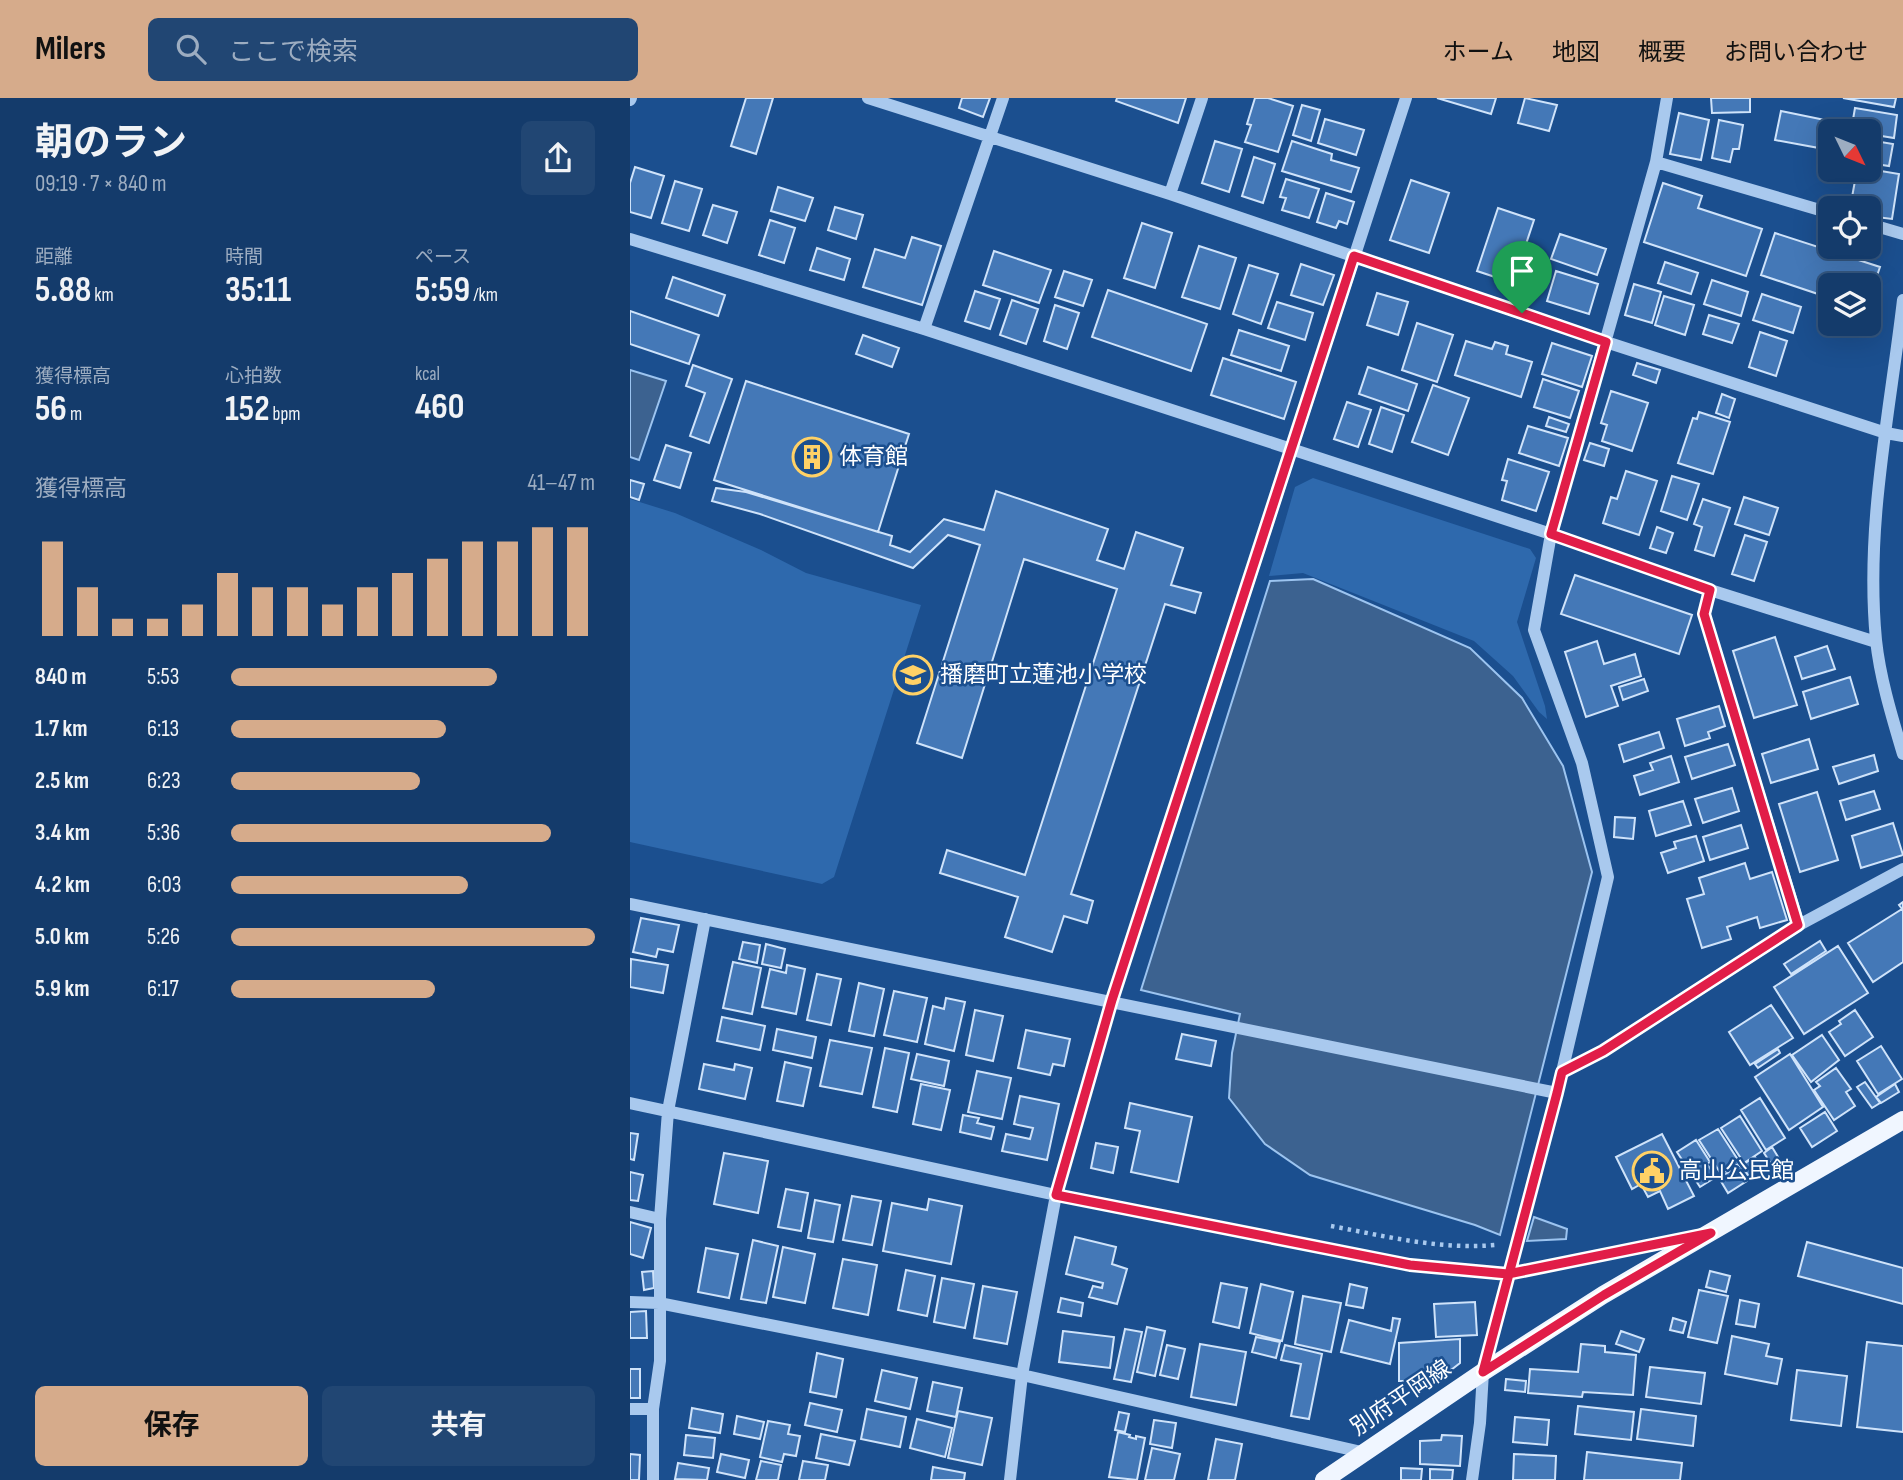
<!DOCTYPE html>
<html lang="ja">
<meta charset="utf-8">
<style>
body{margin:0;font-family:"Sofia Sans Condensed","Noto Sans JP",sans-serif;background:#214673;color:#f1f3f6;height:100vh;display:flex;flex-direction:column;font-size:26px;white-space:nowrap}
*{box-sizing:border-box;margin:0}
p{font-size:23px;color:#9dadc1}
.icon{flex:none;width:38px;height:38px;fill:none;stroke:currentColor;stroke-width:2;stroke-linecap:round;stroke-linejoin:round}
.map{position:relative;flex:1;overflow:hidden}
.details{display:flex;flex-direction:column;background:#143b6b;width:630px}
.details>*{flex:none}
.needle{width:46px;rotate:133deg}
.fabs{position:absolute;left:1188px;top:21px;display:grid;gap:14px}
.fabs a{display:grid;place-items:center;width:63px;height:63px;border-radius:10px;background:#143b6b;box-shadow:0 7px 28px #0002,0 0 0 2px #33557e;font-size:35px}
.pin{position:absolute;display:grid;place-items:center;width:60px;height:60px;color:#fff;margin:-72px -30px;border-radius:50% 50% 50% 0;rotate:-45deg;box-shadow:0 0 7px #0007}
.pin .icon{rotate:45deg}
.round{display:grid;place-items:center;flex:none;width:74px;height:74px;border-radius:10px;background:#214673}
.overview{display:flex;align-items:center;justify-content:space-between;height:119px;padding:0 35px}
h1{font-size:38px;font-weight:700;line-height:52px}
.stats{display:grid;grid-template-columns:repeat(3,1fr);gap:10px;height:119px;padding:7px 35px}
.stats div{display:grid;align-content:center}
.stats b{font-size:35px;font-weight:700}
.stats small{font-size:19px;font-weight:400}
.stats p{font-size:19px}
.chart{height:196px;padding:14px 35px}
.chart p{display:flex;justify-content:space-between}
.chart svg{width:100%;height:126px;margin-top:7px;stroke:#d6ab8b;stroke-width:6}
.primary-button{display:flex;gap:14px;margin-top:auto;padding:14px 35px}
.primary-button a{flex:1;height:80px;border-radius:10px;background:#d6ab8b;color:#111;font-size:28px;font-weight:700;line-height:80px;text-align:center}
.primary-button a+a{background:#214673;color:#f1f3f6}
ul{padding:0 35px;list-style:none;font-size:23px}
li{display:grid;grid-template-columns:112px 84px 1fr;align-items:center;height:52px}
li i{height:18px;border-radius:9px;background:#d6ab8b}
header{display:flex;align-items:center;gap:42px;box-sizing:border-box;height:98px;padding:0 35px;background:#d6ab8b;color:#111}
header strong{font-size:33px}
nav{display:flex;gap:38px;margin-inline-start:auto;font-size:24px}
.search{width:490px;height:63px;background:#214673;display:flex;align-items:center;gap:18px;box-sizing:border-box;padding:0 24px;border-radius:10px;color:#9dadc1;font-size:26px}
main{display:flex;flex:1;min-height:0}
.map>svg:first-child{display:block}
.green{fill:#2e69ad}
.water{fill:#3c6290;stroke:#9cc4f0;stroke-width:2}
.building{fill:#4478b7;stroke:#cfe3fa;stroke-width:2}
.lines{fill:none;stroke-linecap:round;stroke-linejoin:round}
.path{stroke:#a9c9ee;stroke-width:4.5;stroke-dasharray:3.5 5;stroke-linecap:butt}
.minor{stroke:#a9c9ee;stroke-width:12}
.major{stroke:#f0f6ff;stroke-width:18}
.route-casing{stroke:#fff;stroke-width:14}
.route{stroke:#e11d48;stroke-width:9}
.labels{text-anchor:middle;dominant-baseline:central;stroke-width:5;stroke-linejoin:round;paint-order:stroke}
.poi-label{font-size:23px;fill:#fff;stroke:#1b4f8f;text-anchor:start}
.street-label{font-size:23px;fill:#fff;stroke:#1b4f8f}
</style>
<header>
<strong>Milers</strong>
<div class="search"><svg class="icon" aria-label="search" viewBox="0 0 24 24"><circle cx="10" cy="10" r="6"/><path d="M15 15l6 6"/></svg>ここで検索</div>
<nav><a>ホーム</a><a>地図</a><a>概要</a><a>お問い合わせ</a></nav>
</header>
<main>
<section class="details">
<div class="overview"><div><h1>朝のラン</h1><p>09:19 · 7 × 840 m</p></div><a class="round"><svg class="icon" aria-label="share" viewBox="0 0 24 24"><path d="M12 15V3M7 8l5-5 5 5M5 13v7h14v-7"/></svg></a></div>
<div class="stats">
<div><p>距離</p><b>5.88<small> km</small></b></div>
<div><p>時間</p><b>35:11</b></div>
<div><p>ペース</p><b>5:59<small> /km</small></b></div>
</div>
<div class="stats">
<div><p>獲得標高</p><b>56<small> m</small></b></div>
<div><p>心拍数</p><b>152<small> bpm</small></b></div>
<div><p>kcal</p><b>460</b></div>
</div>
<div class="chart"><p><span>獲得標高</span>41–47 m</p>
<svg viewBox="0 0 160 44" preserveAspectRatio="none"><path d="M5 44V11M15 44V27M25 44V38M35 44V38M45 44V33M55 44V22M65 44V27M75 44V27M85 44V33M95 44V27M105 44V22M115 44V17M125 44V11M135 44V11M145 44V6M155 44V6"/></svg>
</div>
<ul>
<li><b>840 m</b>5:53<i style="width:73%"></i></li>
<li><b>1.7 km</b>6:13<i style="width:59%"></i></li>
<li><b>2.5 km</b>6:23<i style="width:52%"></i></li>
<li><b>3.4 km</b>5:36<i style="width:88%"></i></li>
<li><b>4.2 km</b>6:03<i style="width:65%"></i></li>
<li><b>5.0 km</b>5:26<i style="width:100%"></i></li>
<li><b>5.9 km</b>6:17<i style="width:56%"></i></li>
</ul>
<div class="primary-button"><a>保存</a><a>共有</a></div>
</section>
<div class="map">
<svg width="1273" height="1382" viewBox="0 0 1273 1382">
<rect width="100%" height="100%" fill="#1b4f8f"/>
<path class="green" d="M683,380l217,71 6,9 -19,64 28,84 2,13 -8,-7 -26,-36 -39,-35 -171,-68 -34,3 26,-89z
M0,401l45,14 86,37 45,23 115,32 -87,272 -12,7 -192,-42z"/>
<path class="water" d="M0,272l36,11 -27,79 -9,-3z
M683,481l157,69 52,50 41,68 29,106 -92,363 -25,-10 -165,-50 -45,-31 -36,-46 3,-45 8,-39 -99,-24 129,-409z
M904,1119l33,12 -1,10 -39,2z"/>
<path class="building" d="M116,0h27l-17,56 -25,-8z
M332,0h28l-7,19 -24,-9z
M487,0h69l-8,25 -62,-22z
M625,0h13l25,8 -15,46 -33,-10 6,-17 -4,-1z
M807,0h59l-5,16z
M895,0l32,7 -8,26 -31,-8z
M1081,0h39v14l-38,1z
M1213,0h53l-2,9z
M672,7l18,5 -9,31 -18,-6z
M1225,10l42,7 -3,23 -25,-4v-3h-18z
M1151,13l44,9 -6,28 -44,-8z
M1049,15l30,7 -8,40 -31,-6z
M695,21l39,11 -8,25 -38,-12z
M1089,22l24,5 -4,24h-6l-3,13 -18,-4z
M1239,42l24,4 -4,22 -20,-3z
M585,43l27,8 -13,43 -27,-9z
M662,43l40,13 -1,6 28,8 -8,24 -69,-21z
M624,59l21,7 -12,39 -21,-7z
M5,69l29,9 -13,42 -21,-6v-29z
M1239,71l30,5 -7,45 -23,-3v-8h-19l7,-38z
M656,81l33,10 -10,29 -27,-8 4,-12 -6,-1z
M781,82l38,13 -20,60 -39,-13z
M45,83l27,8 -13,42 -27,-8z
M1033,85l39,13 -4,12 64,21 -16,47 -102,-34z
M148,89l35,11 -8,23 -34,-10z
M696,95l28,9 -7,22 -8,-3 -3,7 -19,-6z
M83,107l24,7 -10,31 -24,-8z
M205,109l28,8 -7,24 -28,-9z
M868,110l36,12 -21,63 -36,-12z
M140,122l25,8 -11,35 -25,-8z
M512,125l30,10 -17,55 -31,-10z
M1145,135l105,34 -11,32v-14h-39v13l-69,-23z
M930,136l46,15 -9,26 -46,-16z
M282,139l29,9 -19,59 -59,-18 12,-38 30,9z
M569,148l37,12 -16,51 -38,-12z
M187,150l33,11 -6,21 -34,-10z
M364,153l57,19 -12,33 -56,-18z
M1035,164l33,11 -7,21 -33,-11z
M671,166l33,11 -11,30 -32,-10z
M619,167l29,9 -17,50 -28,-10z
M434,173l28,9 -9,26 -28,-9z
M926,173l42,13 -9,30 -42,-13z
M43,179l52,18 -7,21 -52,-18z
M1082,182l36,12 -7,24 -37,-12z
M1004,186l27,8 -9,31 -27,-8z
M478,192l99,34 -16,47 -99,-34z
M345,193l25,8 -10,30 -25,-8z
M747,195l31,9 -10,33 -31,-10z
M1132,196l39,13 -8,26 -40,-13z
M1034,198l30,9 -9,30 -30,-10z
M382,202l26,9 -12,35 -26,-9z
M647,204l36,11 -8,27 -37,-12z
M425,207l24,8 -12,36 -23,-8z
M0,213l69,24 -10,29 -59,-20z
M1079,217l30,9 -7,19 -29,-9z
M787,225l36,12 -16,47 -35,-12z
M609,232l50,16 -8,25 -50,-16z
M1130,234l27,9 -11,35 -27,-9z
M233,237l36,13 -7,19 -36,-13z
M836,243l26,8 3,-7 13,4 -2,8 26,8 -11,35 -66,-22z
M922,245l40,13 -10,31 -40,-13z
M593,260l73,24 -12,37 -73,-24z
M1007,265l23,7 -4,13 -23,-8z
M63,267l39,14 -23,64 -19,-7 15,-43 -19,-7z
M738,269l49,17 -9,27 -49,-17z
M913,281l36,12 -9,27 -36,-11z
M116,283l163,53 -31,98 -164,-52z
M803,287l36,13 -21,57 -36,-13z
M981,293l37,12 -16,48 -30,-10 5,-16 -6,-2z
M1092,296l13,5 -6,19 -13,-5z
M717,304l24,8 -13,37 -24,-8z
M751,309l23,8 -12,37 -23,-8z
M1069,314l31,10 -17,52 -35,-11 15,-45 4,1z
M919,319l20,7 -3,8 -20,-6z
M898,328l40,12 -9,28 -40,-13z
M960,345l19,6 -5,17 -20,-6z
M36,347l25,8 -11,35 -26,-8z
M878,361l41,13 -13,39 -34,-11 5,-19 -5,-1z
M996,373l31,10 -18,54 -36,-12 8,-26 6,2z
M1042,378l27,8 -12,36 -26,-9z
M0,382l14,4 -5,16 -9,-3z
M86,390l30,4 146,44 -2,9 20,7 34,-33 40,11 12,-39 112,38 -11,31 27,9 12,-37 47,16 -12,37 30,8 -6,20 -30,-9 -94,290 22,7 -6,22 -23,-7 -12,36 -47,-15 13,-40 -78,-24 7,-23 78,25 92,-286 -93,-30 -62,199 -45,-15 63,-198 -32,-10 -35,33 -153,-54 -48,-13z
M1114,399l34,11 -9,27 -34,-11z
M1073,401l27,9 -16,48 -19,-6 7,-23 -8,-3z
M1027,429l16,6 -7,20 -16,-5z
M1115,437l22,7 -13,39 -22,-7z
M945,477l117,40 -13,39 -118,-40z
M1145,539l22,68 -43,13 -21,-67z
M967,543l7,23 31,-10 6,22 -30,10 7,20 -32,11 -21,-65z
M1197,548l8,23 -33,10 -7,-22z
M1220,579l8,27 -47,15 -8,-27z
M1014,581l4,12 -25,9 -4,-13z
M1089,608l6,20 -17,6 2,6 -25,8 -8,-27z
M1029,634l5,16 -40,14 -5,-17z
M1179,641l9,30 -47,14 -9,-29z
M1098,646l7,21 -43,14 -7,-22z
M1244,657l4,16 -39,13 -6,-17z
M1041,658l8,26 -39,13 -6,-19 19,-6 -3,-7z
M1102,690l7,23 -36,12 -8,-24z
M1244,693l6,18 -34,11 -6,-19z
M1187,694l21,68 -38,12 -21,-68z
M1053,703l8,24 -35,11 -7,-25z
M985,719l20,1 -2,21 -19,-2z
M1263,725l10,32 -42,13 -9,-32z
M1111,727l7,23 -38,12 -7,-23z
M1066,738l8,25 -36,12 -7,-20 15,-5 -2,-6z
M1115,765l5,16 22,-7 15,48 -27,8 -3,-11 -30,10 4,12 -29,9 -15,-49 17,-5 -5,-16z
M1273,804v60l-30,20 -25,-39 54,-34 -3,-4z
M11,820l38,7 -6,27 -15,-3 -2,8 -23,-5z
M1190,843l6,10 -35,23 -7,-10z
M113,844l17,3 -3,18 -18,-4z
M136,846l19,5 -4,19 -19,-4z
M1208,848l30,47 -64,41 -30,-47z
M1,861l37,6 -5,28 -33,-6z
M103,864l28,6 -9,46 -29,-6z
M157,867l18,4 -9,45 -34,-7 8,-38 16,4z
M187,876l24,5 -10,46 -24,-5z
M229,885l25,6 -10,47 -25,-5z
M264,893l33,7 -10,44 -33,-7z
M316,900l19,4 -11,49 -29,-7 8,-38 11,3z
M1141,907l22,33 -43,27 -21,-33z
M345,912l28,6 -10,45 -27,-6z
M1225,912l18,27 -28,19 -16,-24 12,-8 -2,-3z
M92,919l43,9 -5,24 -43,-9z
M147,931l39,8 -4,21 -39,-8z
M396,932l44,9 -6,27 -11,-2 -3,11 -32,-7z
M552,936l34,7 -5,25 -35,-7z
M1192,937l17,25 -28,22 -19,-27z
M200,942l42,8 -10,46 -42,-8z
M1251,948l21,33 -24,15 -21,-33z
M255,950l24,5 -12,59 -24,-5z
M1148,951l2,4 -22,15 -3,-4z
M287,956l32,7 -5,25 -33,-7z
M1160,956l33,53 -34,23 -34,-53z
M155,964l26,6 -8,38 -26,-5z
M74,966l30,6 1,-6 17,4 -7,31 -46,-10z
M1206,970l15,21 -5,3 9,14 -21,14 -20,-30 6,-4 -4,-4z
M347,973l34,7 -9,41 -34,-7z
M1235,984l15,21 -8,5 -15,-21z
M291,986l29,6 -9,40 -28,-6z
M1265,986l4,8 -18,11 -5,-6z
M390,998l39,8 -12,56 -45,-9 4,-17 24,5 3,-11 -19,-4z
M1130,1000l25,40 -19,12 -25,-40z
M500,1005l62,14 -14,65 -47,-10 9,-41 -15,-3z
M1195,1014l12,19 -25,16 -12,-19z
M333,1017l16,3 -2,5 17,4 -3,12 -31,-7z
M1110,1018l22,35 -18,12 -23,-35z
M1088,1031l22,34 -19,11 -22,-34z
M0,1035l8,1 -4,26 -4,-1z
M1032,1036l32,62 -26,13 -8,-18 -12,6 -7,-13 -9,5 -16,-32z
M1066,1042l14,22 -3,2 9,13 -16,10 -23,-35z
M466,1045l22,4 -5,26 -22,-5z
M1142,1049l11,18 -8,5 -11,-17z
M94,1055l44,8 -10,52 -44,-9z
M1125,1059l7,12 -13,8 -7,-12z
M1110,1067l10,14 -22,14 -9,-15z
M0,1074l13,3 -5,26 -8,-1z
M156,1091l22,4 -7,38 -23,-4z
M222,1098l29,5 -9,44 -29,-5z
M299,1101l33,7 -11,58 -68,-13 9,-48 35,7z
M185,1102l25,5 -7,37 -25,-4z
M0,1124l21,6 -8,30 -13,-4z
M445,1139l41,10 -4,17 15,5 -10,35 -28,-7 4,-11 9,2 1,-5 -37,-9z
M123,1142l25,6 -12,57 -25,-4z
M1177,1144l96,26v36l-105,-28z
M153,1149l32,7 -10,49 -32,-6z
M76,1150l32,6 -9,44 -31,-6z
M213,1161l34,6 -9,50 -35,-7z
M276,1172l29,6 -8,40 -29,-6z
M23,1173l1,17 -10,2 -2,-18z
M1080,1173l20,5 -4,16 -20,-5z
M312,1180l32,6 -9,44 -31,-6z
M591,1185l26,5 -8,40 -26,-6z
M631,1186l32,8 -11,49 -32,-8z
M720,1186l17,4 -4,20 -17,-3z
M353,1188l34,6 -10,52 -33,-6z
M1069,1192l29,6 -11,47 -29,-6z
M673,1198l38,7 -10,49 -36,-8z
M431,1200l22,5 -2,13 -23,-4z
M1110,1202l19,4 -4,23 -19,-3z
M845,1204l2,33 -41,2 -2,-33z
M16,1213l1,27h-17v-26z
M763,1220l7,1 -10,45 -49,-12 8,-32 42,11z
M1043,1220l13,4 -3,11 -13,-3z
M517,1229l18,4 -10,45 -18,-4z
M495,1231l17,3 -11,50 -17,-3z
M433,1233l51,6 -4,31 -51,-6z
M991,1233l23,8 -5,13 -23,-8z
M1102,1238l37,8 -3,12 16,3 -5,25 -52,-10z
M626,1239l24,5 -4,16 -24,-6z
M830,1241v24l-9,7 -31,1v10h-21v-38z
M1237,1244l36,4v86l-46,-5z
M570,1246l46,8 -10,53 -45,-8z
M951,1246l24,2v6l31,3 -3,40 -50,-3 -1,5 -54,-4 2,-24 48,3z
M537,1247l18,4 -7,30 -18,-4z
M655,1247l37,9 -13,65 -18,-3 10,-52 -20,-4z
M187,1255l26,6 -7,38 -26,-5z
M1020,1269l55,6 -4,31 -55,-7z
M0,1271h10v29h-10z
M252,1272l35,8 -7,31 -35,-8z
M1167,1272l50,6 -6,50 -50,-6z
M876,1281l20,2 -1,11 -20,-2z
M303,1284l29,6 -6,29 -29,-6z
M180,1305l32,7 -5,22 -32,-7z
M948,1308l56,6 -3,28 -56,-6z
M62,1310l31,6 -3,19 -31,-5z
M237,1311l39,8 -6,30 -39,-8z
M1011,1311l55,7 -3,30 -56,-7z
M328,1313l34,7 -10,47 -34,-7z
M489,1314l10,2 -4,18 -10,-2z
M107,1318l27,6 -4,17 -26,-5z
M885,1319l34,3 -2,25 -34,-3z
M287,1321l35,9 -7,29 -35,-9z
M524,1322l22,3 -4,25 -22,-4z
M138,1323l22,4 -2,9 12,2 -4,20 -12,-2 -2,8 -22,-5z
M488,1334l12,3 -1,2 7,2v-3l9,2 -8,42 -28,-3z
M191,1336l34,7 -6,24 -33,-7z
M56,1337l29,3 -2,20 -29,-3z
M812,1337l20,1 -2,30 -40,-2v-23l21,-1z
M586,1341l26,5 -7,36h-27z
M522,1350l28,6 -6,26h-29z
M957,1354l95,11 -2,17h-96z
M0,1356l10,1 -1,25h-9z
M91,1356l28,6 -4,18 -28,-6z
M884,1356l42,2 -1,24h-42z
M131,1363l20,4 -3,15h-22z
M173,1363l25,4 -3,15h-26z
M48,1365l31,5 -2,12 -32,-1z
M303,1369l32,6 -1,7h-33z
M771,1370l21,1 -1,11h-20z
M800,1371l23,1 -1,10h-22z"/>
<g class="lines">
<path class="path" d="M701,1128c54,10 109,24 164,19l3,-2"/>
<path class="minor" d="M238,0l302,96 436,148 280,91 17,3
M0,2l1,-2
M1026,64l174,51
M540,96l32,-96
M1239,126l34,10
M0,141l294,90 627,205 159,56 166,52
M1273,202c-13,112 -38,226 -27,340 4,38 16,77 27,114
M294,231l79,-231
M1080,492l-6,24 95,311
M0,806l927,189
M932,974l41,-21 196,-126 104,-56
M0,1005l426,92 354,70 98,9 189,-38
M0,1114l30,7
M0,1204l29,1 363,72 344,78
M0,1311h23
M23,1382v-71l7,-48v-142l8,-108 37,-192
M380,1382l12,-105 34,-180 56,-194 294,-903
M842,1382l8,-57 3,-51 74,-279 51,-216 -26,-114 -48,-133 17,-96 105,-372 11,-64"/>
<path class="major" d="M694,1382l159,-108 120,-77 300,-175"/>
</g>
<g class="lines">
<defs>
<path id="route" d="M892,215l-168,-57 -242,744 -56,195 354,70 98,9 203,-41 -107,62 -121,77 74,-279 5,-21 41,-21 195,-126 -94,-311 6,-24 -159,-56 55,-192 -84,-29"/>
</defs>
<use href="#route" class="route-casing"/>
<use href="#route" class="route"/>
</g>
<defs>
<symbol id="building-ring" viewBox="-11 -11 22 22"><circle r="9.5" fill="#1b4f8f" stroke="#ffd166" stroke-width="1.5"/><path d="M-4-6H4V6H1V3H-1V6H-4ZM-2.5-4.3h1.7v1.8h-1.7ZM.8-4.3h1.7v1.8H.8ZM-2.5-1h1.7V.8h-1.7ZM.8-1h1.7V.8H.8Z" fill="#ffd166"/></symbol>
<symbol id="school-ring" viewBox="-11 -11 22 22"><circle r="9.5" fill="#1b4f8f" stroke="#ffd166" stroke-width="1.5"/><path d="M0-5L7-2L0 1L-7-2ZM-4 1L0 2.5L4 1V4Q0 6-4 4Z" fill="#ffd166"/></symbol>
<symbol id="civic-ring" viewBox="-11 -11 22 22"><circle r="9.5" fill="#1b4f8f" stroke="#ffd166" stroke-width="1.5"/><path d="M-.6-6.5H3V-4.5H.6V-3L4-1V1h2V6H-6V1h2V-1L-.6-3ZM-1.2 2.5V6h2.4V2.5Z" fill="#ffd166"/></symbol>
</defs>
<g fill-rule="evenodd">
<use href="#building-ring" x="160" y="337" width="44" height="44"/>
<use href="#school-ring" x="261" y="555" width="44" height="44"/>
<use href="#civic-ring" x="1000" y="1051" width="44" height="44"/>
</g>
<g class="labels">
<g class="poi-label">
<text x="209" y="359">体育館</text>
<text x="310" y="577">播磨町立蓮池小学校</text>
<text x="1049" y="1073">高山公民館</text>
</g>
<g class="street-label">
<text transform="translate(771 1300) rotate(-34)">別府平岡線</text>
</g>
</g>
</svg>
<div class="fabs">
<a><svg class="needle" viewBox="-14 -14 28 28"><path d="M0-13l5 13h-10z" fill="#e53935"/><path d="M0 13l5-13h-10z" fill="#9dadc1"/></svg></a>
<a><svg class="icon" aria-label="locate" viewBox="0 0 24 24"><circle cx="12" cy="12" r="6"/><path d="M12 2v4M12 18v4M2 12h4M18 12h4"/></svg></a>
<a><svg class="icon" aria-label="layers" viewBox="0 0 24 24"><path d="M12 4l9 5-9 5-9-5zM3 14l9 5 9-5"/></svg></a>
</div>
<div class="pin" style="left:892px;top:215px;background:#1e9e55"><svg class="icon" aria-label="arrive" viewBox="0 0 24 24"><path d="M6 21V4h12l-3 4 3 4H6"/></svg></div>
</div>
</main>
